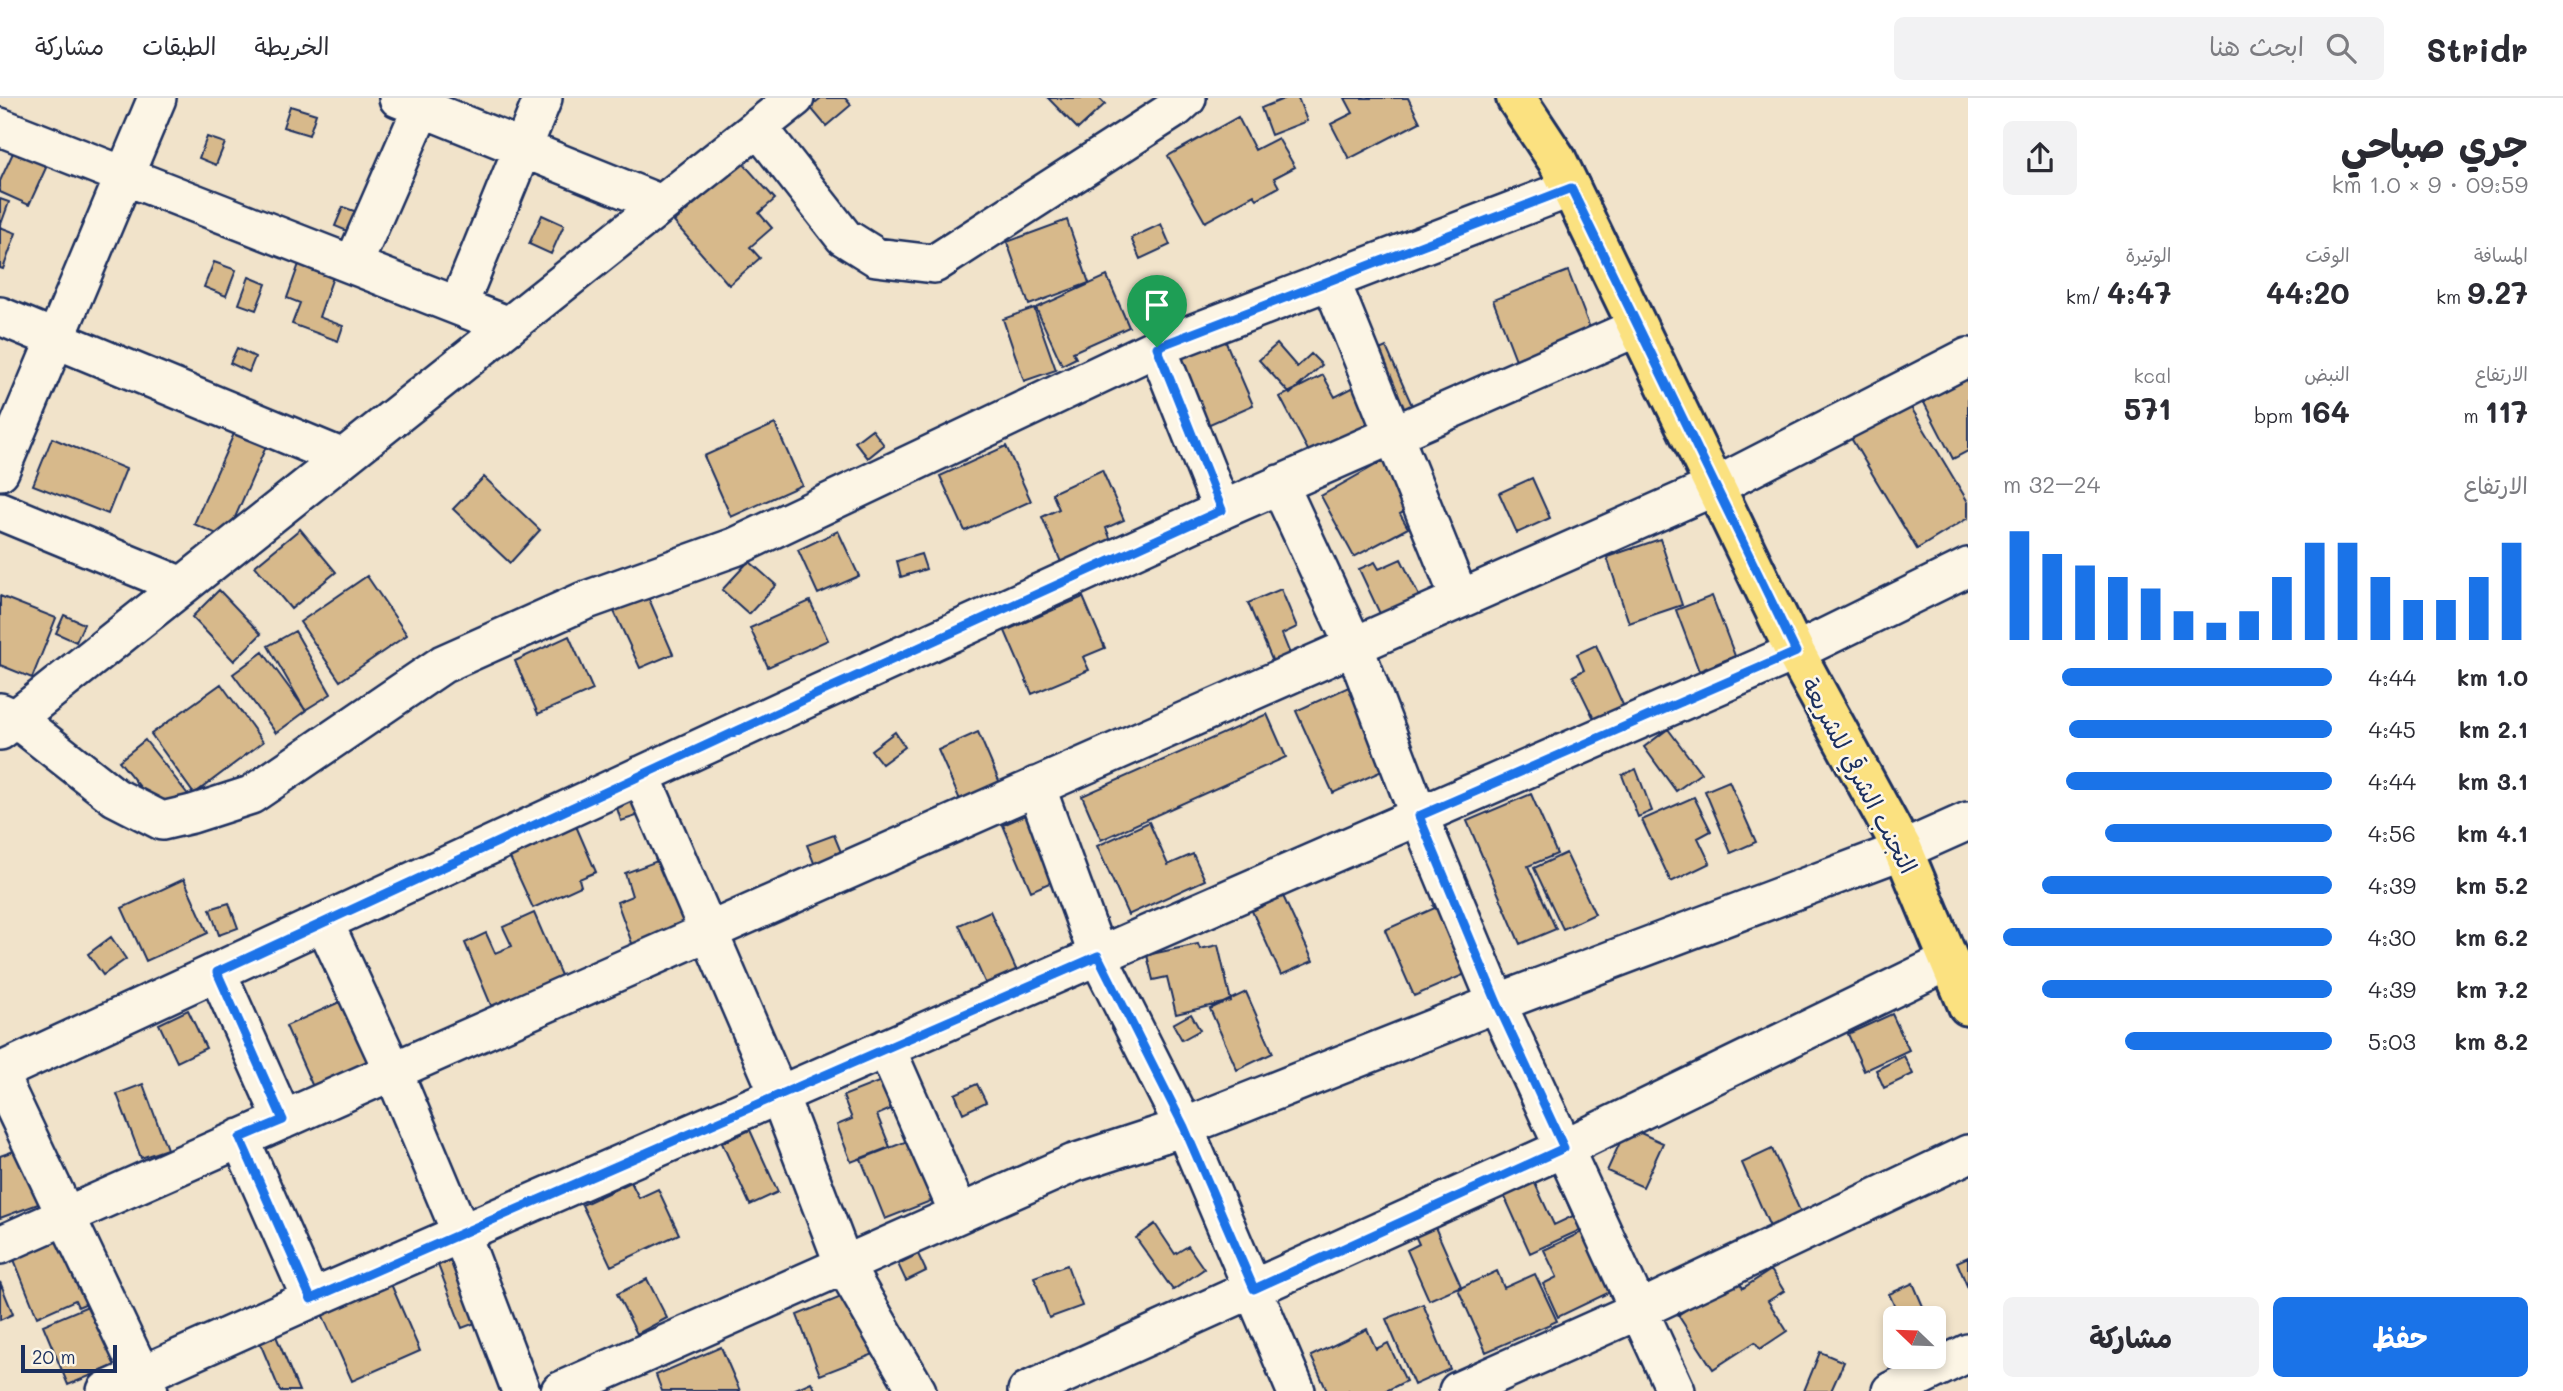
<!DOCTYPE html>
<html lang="ar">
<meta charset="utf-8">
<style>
body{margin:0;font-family:Mali,"Playpen Sans Arabic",sans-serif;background:#f2f2f3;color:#2b2b33;direction:rtl;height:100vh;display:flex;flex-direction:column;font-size:26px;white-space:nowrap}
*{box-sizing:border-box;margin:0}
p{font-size:23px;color:#7c7c81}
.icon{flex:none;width:38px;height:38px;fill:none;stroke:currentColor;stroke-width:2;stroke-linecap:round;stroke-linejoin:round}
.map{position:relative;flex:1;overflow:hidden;direction:ltr}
.side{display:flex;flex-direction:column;background:#fff;width:595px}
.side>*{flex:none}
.needle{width:46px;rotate:293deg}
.buttons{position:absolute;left:1883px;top:1208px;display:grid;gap:14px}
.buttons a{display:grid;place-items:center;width:63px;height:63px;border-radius:10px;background:#fff;box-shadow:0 4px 10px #0003;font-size:35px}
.scale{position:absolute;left:21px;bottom:18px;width:96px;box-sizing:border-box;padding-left:7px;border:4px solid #1b2f5e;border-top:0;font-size:19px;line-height:24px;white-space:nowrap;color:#1b2f5e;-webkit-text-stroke:5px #fcf5e5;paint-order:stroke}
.pin{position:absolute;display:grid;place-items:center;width:60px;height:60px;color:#fff;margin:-72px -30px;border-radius:50% 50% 50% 0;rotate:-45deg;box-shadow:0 0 7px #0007}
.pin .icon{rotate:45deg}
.round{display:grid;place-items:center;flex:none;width:74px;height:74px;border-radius:10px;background:#f2f2f3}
.summary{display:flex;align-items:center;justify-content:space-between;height:119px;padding:0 35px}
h1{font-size:38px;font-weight:700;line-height:52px}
.metrics{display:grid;grid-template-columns:repeat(3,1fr);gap:10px;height:119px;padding:7px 35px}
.metrics div{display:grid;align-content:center}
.metrics b{font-size:30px;font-weight:700}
.metrics small{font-size:19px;font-weight:400}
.metrics p{font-size:19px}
.chart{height:196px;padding:14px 35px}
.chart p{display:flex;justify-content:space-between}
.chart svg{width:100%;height:126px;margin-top:7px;stroke:#1a73e8;stroke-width:6}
.primary-button{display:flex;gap:14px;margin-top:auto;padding:14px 35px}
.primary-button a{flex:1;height:80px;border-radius:10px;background:#1a73e8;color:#fff;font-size:28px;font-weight:700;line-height:80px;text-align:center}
.primary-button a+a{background:#f2f2f3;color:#2b2b33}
ul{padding:0 35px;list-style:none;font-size:23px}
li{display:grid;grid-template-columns:112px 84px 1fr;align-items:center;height:52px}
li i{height:18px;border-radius:9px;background:#1a73e8}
header{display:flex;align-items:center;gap:42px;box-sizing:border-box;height:98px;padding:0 35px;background:#fff;border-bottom:2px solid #e1e1e2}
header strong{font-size:33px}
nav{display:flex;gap:38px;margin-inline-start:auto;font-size:24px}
.search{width:490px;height:63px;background:#f2f2f3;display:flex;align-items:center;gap:18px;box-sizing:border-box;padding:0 24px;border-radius:10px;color:#7c7c81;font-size:26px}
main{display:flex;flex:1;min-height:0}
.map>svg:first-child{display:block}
.building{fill:#d7b98b;stroke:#1b2f5e;stroke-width:2}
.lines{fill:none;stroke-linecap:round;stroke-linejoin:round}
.street-casing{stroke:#1b2f5e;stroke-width:42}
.primary-casing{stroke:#1b2f5e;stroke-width:44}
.street{stroke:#fcf5e5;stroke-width:37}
.primary{stroke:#fbe180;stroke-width:38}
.route-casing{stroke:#fff;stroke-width:14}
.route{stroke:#1a73e8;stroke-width:9}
.labels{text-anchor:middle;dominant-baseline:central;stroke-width:5;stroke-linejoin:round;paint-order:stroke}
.street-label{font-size:24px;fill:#1b2f5e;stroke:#fcf5e5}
</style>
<header>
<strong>Stridr</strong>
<div class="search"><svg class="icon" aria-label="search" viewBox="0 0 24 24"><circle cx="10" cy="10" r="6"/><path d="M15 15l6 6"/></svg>ابحث هنا</div>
<nav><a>الخريطة</a><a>الطبقات</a><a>مشاركة</a></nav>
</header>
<main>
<section class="side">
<div class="summary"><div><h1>جري صباحي</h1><p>09:59 · 9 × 1.0 km</p></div><a class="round"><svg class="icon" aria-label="share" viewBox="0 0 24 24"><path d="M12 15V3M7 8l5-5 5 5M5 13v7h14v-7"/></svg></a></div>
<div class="metrics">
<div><p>المسافة</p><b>9.27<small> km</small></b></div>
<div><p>الوقت</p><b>44:20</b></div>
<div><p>الوتيرة</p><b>4:47<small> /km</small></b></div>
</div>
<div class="metrics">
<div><p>الارتفاع</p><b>117<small> m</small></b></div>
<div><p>النبض</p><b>164<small> bpm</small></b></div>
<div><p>kcal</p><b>571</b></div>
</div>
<div class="chart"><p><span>الارتفاع</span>24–32 m</p>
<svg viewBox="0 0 160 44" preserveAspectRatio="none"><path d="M5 44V6M15 44V14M25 44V18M35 44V22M45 44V26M55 44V34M65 44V38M75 44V34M85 44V22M95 44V10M105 44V10M115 44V22M125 44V30M135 44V30M145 44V22M155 44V10"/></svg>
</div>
<ul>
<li><b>1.0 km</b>4:44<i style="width:82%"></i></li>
<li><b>2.1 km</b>4:45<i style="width:80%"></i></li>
<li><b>3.1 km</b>4:44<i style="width:81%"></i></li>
<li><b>4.1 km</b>4:56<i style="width:69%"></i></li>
<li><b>5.2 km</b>4:39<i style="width:88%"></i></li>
<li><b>6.2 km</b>4:30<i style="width:100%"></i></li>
<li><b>7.2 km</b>4:39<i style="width:88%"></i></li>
<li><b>8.2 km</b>5:03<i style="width:63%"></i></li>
</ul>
<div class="primary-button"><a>حفظ</a><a>مشاركة</a></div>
</section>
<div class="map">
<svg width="1968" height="1293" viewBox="0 0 1968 1293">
<rect width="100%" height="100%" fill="#f1e3ca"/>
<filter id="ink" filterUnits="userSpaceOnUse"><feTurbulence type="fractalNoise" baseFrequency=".0143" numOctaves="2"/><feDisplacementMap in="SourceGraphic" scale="14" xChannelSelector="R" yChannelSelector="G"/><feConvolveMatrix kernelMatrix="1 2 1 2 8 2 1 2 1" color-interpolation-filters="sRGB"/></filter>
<g filter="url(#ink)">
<path class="building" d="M821,0h24l6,7 -25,21 -16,-19z
M1048,0h51l6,6 -27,25z
M1286,0h12l9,23 -36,14 -10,-27z
M1345,0h63l12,24 -71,37 -18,-35 22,-11z
M290,8l26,8 -7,21 -26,-8z
M1238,19l17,33 23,-12 17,29 -21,11 5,9 -22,12 -3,-4 -49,27 -37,-66z
M207,39l18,6 -9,22 -17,-7z
M17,46l33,15 -21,46 -29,-13v-11z
M742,64l33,37 -16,14 13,15 -22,19 10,11 -31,27 -55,-63z
M0,101l9,3 -9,25z
M343,109l17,6 -8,20 -17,-7z
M542,117l22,10 -13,29 -22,-10z
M1067,122l22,63 -60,22 -22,-63z
M1161,126l9,21 -30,14 -9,-21z
M0,129l16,6 -13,36 -3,-1z
M214,164l22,8 -10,26 -22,-9z
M299,166l34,13 -14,40 24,9 -5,15 -46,-17 8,-21 -13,-5z
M1568,173l25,65 -75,29 -25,-65z
M1107,178l22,51 -56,25 3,6 -14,7 -26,-57z
M249,179l17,7 -10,26 -17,-6z
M1034,210l22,62 -32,11 -21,-62z
M1224,240l29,67 -75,33 -30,-66z
M1277,246l20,23 14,-13 11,11 -32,29 -31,-34z
M1386,249l29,65 -30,14 -30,-65z
M237,250l18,9 -6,15 -19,-9z
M1968,271v82l-15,8 -33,-64z
M1323,277l12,22 21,-11 19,36 -64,34 -31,-59z
M1906,301l62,103v16l-51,31 -69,-116z
M240,322l32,13 -46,105 -32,-14z
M775,326l27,61 -71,32 -27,-61z
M872,331l12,16 -16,13 -13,-16z
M52,340l74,31 -18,45 -75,-29z
M1006,348l25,55 -66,30 -25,-55z
M1392,358l27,48 -19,10 8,14 -54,29 -33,-61z
M1102,372l22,50 -18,8 7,17 -50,22 -21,-50 17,-8 -7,-16z
M484,379l56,53 -30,33 -57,-54z
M1532,380l18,40 -33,15 -18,-40z
M300,431l36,43 -45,37 -36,-43z
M838,433l21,45 -41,18 -20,-44z
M1660,441l22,66 -53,18 -22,-66z
M921,456l5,15 -25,8 -4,-16z
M1401,461l19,39 -39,18 -22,-47 16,-7 4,7z
M749,463l27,24 -27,29 -27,-24z
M367,478l40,59 -67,46 -40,-59z
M1281,491l16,38 -15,7 10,25 -17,8 -27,-64z
M219,492l42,44 -27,27 -42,-44z
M646,494l27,62 -33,14 -28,-61z
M0,498l56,22 -24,60 -32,-13z
M1712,498l23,60 -36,15 -23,-61z
M1083,499l22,51 -22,9 6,13 -57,24 -27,-63z
M810,503l18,39 -60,27 -18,-39z
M64,517l20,9 -8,18 -20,-9z
M295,533l36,63 -26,16 -37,-64z
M569,538l24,54 -55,24 -23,-53z
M1596,547l28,62 -29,14 -22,-45 11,-6 -7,-16z
M263,554l43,59 -30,22 -43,-59z
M221,586l42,58 -69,52 -43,-60z
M1353,587l38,82 -58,26 -37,-82z
M1267,616l19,43 -185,83 -19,-44z
M1668,631l33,44 -25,18 -32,-44z
M895,634l10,15 -23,17 -11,-14z
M978,634l22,51 -40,17 -22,-50z
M145,642l45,57 -25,21 -46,-57z
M1636,671l16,42 -14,6 -16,-42z
M1729,683l27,61 -25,11 -26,-62z
M652,690l6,21 -37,12 -7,-23z
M1531,696l26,60 -29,12 28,63 -36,15 -53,-123z
M1694,699l17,34 -13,7 12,25 -39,19 -29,-62z
M1042,710l28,66 -39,17 -28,-66z
M573,721l23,53 -17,7 2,7 -48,22 -27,-59z
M1149,724l19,43 25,-11 12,26 -77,35 -31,-69z
M834,737l9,22 -27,11 -9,-23z
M1566,755l29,61 -32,15 -29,-61z
M668,759l24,67 -59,22 -16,-44 15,-6 -7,-23z
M184,781l24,54 -62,28 -24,-53z
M1458,796l31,70 -75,32 -29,-66 50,-22 -2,-2z
M1283,798l30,65 -32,14 -29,-64z
M229,805l9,25 -19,7 -9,-26z
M990,813l29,65 -31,13 -29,-64z
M534,815l29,67 -70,30 -28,-67 21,-10 9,20 17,-7 -9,-19z
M111,839l15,22 -23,16 -15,-21z
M1198,846l2,5 18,-4 13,56 -55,13 -9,-37 -14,3 -6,-25z
M362,894l27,61 -76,34 -27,-61z
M1246,894l27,61 -36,17 -27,-61z
M188,912l18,38 -29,14 -18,-38z
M1191,916l9,16 -18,10 -9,-16z
M1892,916l17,36 -45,21 -16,-37z
M1904,958l9,18 -29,14 -8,-18z
M881,983l10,28 -14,6 13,32 -39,15 -14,-37 15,-6 -9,-23z
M143,986l24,65 -26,9 -24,-64z
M977,986l9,18 -23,11 -8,-19z
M1627,1029l36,16 -20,44 -36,-16z
M750,1032l28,62 -28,13 -28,-62z
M933,1033l23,60 -71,28 -24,-60z
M39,1044l32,50 -71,26v-62z
M1772,1051l29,64 -31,14 -28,-64z
M1533,1081l21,46 19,-9 -7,-16 25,-11 13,30 -74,34 -27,-60z
M631,1084l8,16 19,-9 21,45 -68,32 -29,-61z
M1431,1120l30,68 -32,14 -22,-50 12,-6 -8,-17z
M1605,1123l10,23 -23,11 18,37 -52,25 -15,-33 14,-7 -13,-27z
M1155,1126l20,30 13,-8 16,23 -31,21 -37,-52z
M78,1129l30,67 -30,13 -3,-7 -38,17 -24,-60z
M476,1152l23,64 -37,14 -24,-63z
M918,1156l8,17 -20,10 -8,-17z
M1968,1159v31l-11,-26z
M1067,1167l15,41 -33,12 -15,-41z
M1771,1172l13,21 -16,10 19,30 -27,18 -5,-7 -42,27 -35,-54 58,-38 7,11z
M1497,1173l7,17 31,-14 22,47 -71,31 -28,-63z
M647,1181l20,39 -30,16 -20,-40z
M0,1184l13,32 -13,6z
M1913,1185l15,35h-28l-11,-24z
M391,1186l29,67 -68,30 -30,-67z
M868,1188l24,61 -72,28 -23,-60z
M102,1202l26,60 -60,25 -25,-60z
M1423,1206l27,65 -36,16 -28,-66z
M1367,1231l9,20 12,-6 18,38 -20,10h-59l-16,-35z
M276,1238l23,55h-19l-20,-48z
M721,1249l19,44h-78l-6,-16z
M1820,1254l24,10 -13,29h-27z
M811,1284l5,9h-25z"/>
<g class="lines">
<defs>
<path id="street" d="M398,0l263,106
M0,29l509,199
M758,29l86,110 32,20 58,7 242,-156 11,-10
M353,167l73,-167
M1331,183l129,318
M458,208l85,-208
M0,218l343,142
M1157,249l65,163
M0,373l157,-373
M1279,386l75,162 65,170 78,187 179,388
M0,413l182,75
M0,614l16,7 99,78 47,24 30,-7 59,-19 192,-131 141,-63 151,-54 422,-200 414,-159
M0,633l795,-633
M641,677l138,320 65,170 73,126
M1036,688l62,170 86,171 112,264
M324,824l69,149 68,162 60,158
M217,874l66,148
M886,950l73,166
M0,974l819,-379 403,-183 416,-183
M0,979l149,314
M240,1040l71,161
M0,1147l1716,-759 252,-129
M106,1293l205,-92 1484,-647 173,-85
M560,1293l514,-228 110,-36 313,-124 406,-153 65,-29
M1027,1293l537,-243 385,-187
M1458,1293l181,-81 329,-156
M1891,1293l77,-38"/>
<path id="primary" d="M1516,0l41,62 238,492 108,198 65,156"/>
</defs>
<use href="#street" class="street-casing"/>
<use href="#primary" class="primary-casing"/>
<use href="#street" class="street"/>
<use href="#primary" class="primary"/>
</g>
</g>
<g class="lines" filter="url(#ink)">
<defs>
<path id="route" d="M1571,90l225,464 -377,164 78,187 67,145 -310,141 -70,-162 -86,-171 -787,343 -71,-161 43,-18 -66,-148 602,-279 403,-183 -65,-163z"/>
</defs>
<use href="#route" class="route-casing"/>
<use href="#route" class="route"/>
</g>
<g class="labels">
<g class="street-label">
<text transform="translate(1860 677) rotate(62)">التجنب الشرقي للشريعة</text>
</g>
</g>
</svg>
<div class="buttons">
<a><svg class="needle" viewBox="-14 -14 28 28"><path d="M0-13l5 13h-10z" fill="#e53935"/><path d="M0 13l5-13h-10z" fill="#7c7c81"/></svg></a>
</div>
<div class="scale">20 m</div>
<div class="pin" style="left:1157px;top:249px;background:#1e9e55"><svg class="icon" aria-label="arrive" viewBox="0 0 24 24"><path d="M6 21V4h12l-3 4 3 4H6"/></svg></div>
</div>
</main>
